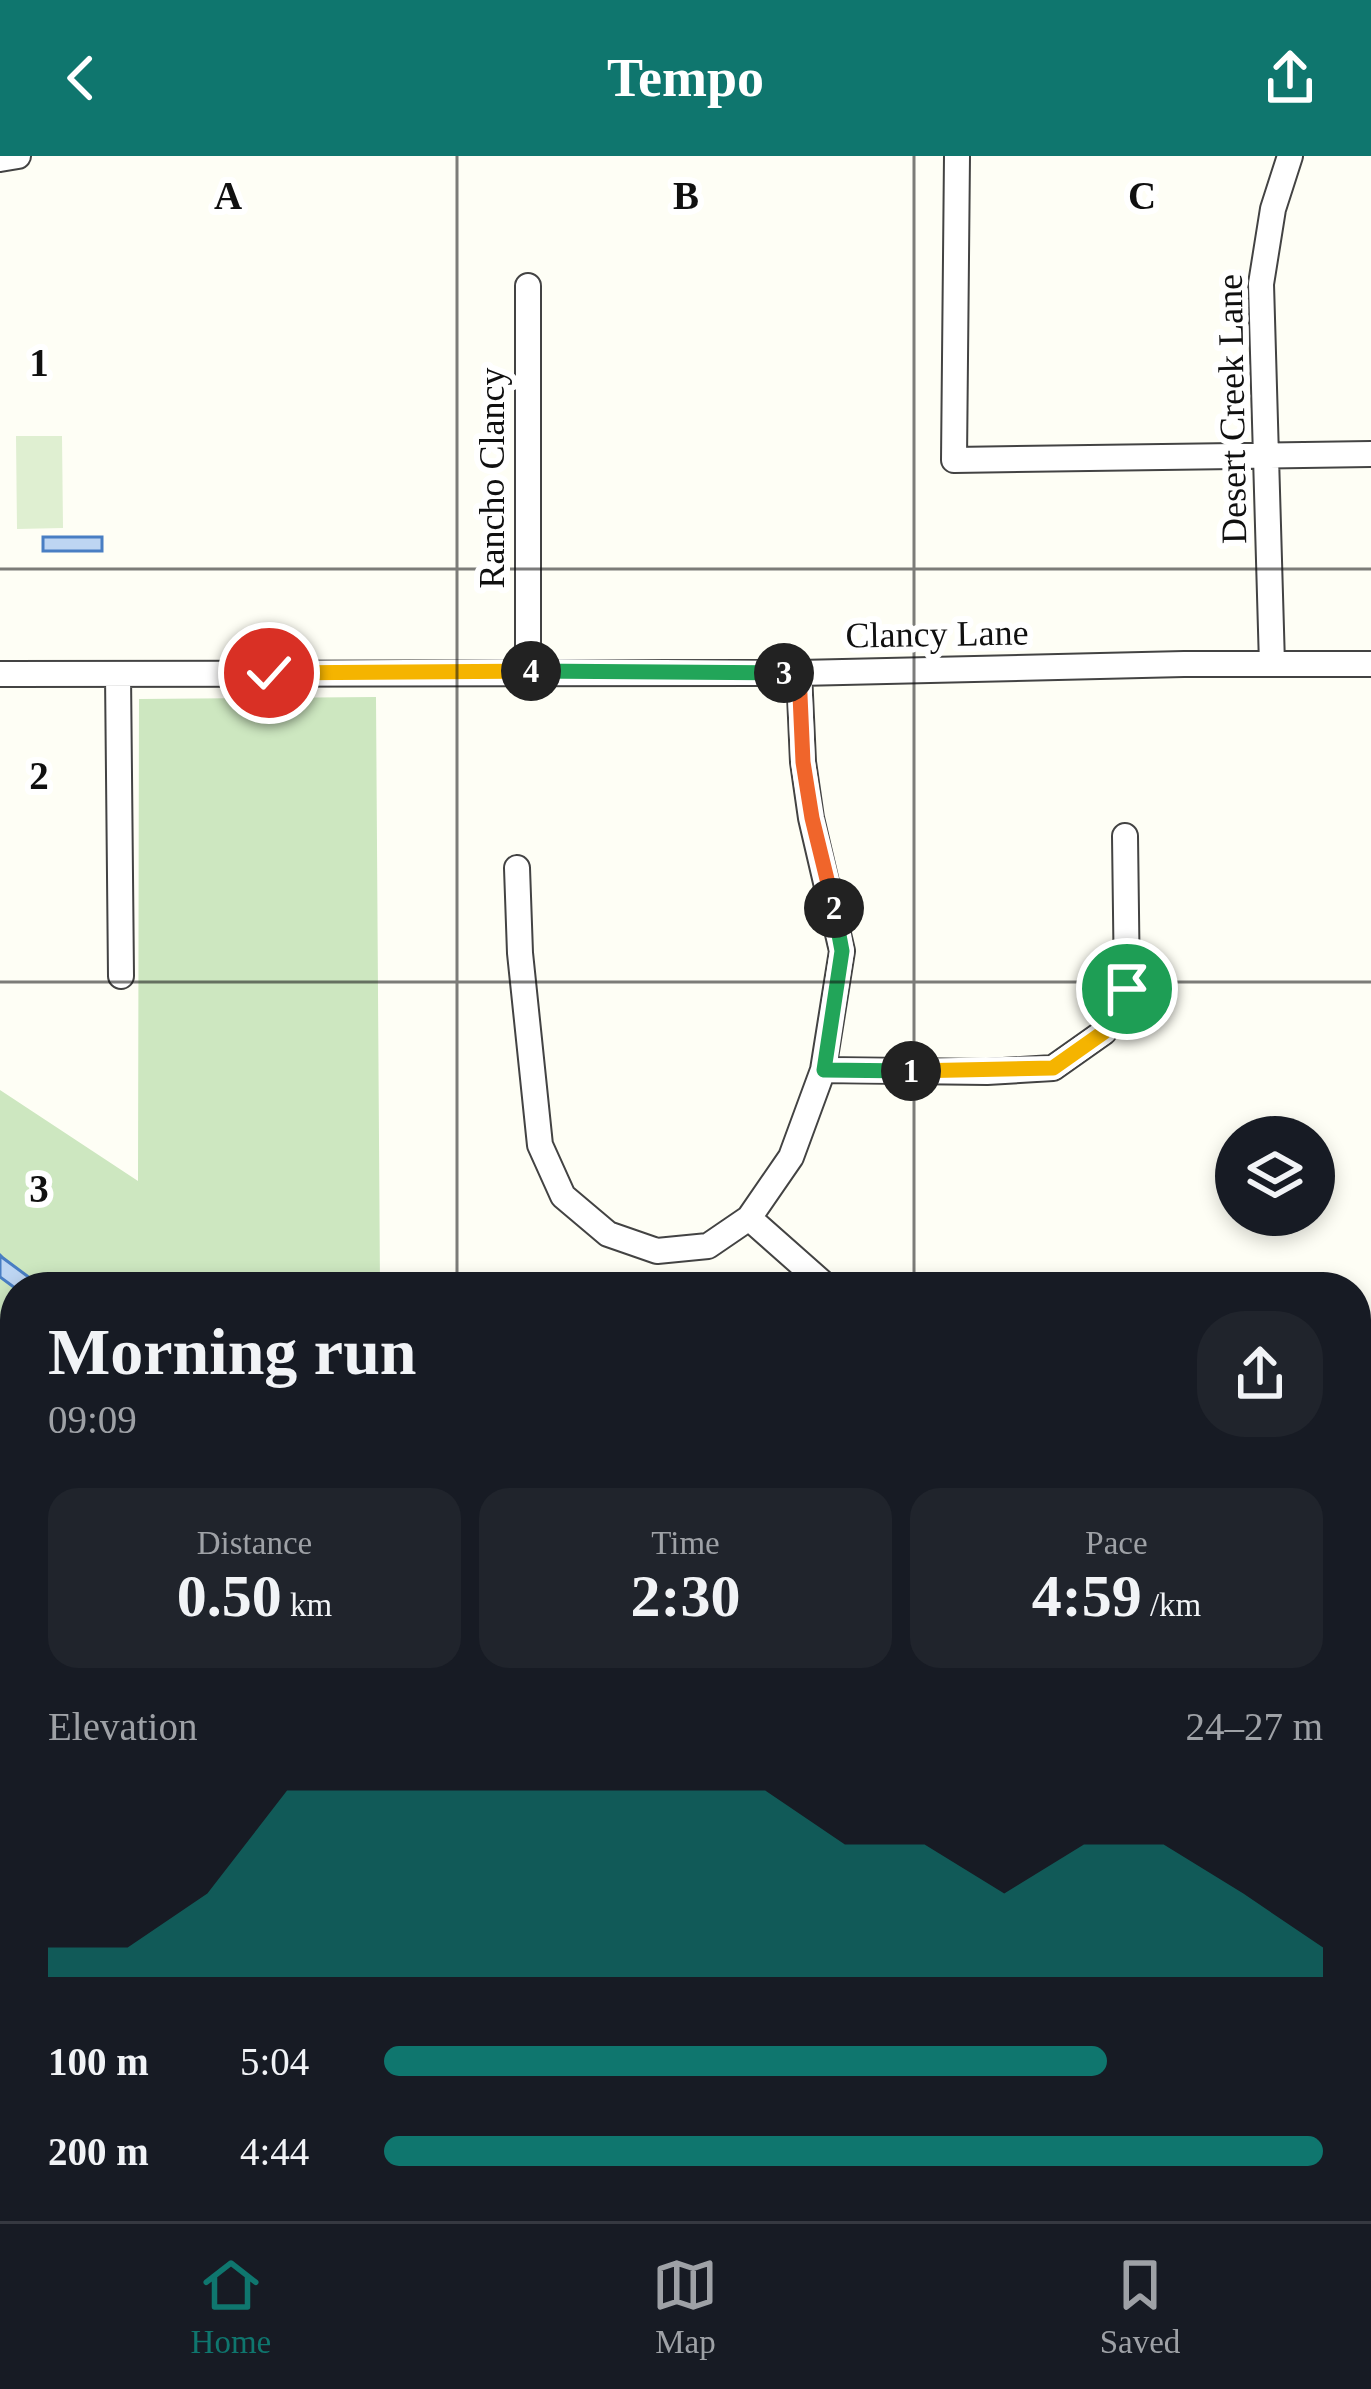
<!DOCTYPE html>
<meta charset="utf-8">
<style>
body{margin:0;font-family:Georgia,serif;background:#20242c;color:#f1f3f6;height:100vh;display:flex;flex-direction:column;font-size:45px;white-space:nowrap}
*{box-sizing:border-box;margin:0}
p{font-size:39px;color:#9ea1a6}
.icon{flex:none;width:66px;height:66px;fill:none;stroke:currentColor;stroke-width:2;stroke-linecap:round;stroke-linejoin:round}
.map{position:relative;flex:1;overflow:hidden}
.side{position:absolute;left:0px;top:1116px;width:1371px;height:951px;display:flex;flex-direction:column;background:#171b24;border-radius:48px 48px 0 0;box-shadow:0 6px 18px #0003}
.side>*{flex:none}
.controls{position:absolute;left:1215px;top:960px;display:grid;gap:24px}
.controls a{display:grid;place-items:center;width:120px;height:120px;border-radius:50%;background:#171b24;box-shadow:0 6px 18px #0003;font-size:60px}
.pin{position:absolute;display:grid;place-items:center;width:102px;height:102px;color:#fff;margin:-51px;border:6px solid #fff;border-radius:50%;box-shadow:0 3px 12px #0007}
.km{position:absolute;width:60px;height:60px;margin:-30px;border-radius:50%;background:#222;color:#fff;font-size:33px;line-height:60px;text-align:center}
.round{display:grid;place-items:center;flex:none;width:126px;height:126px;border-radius:48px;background:#20242c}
.head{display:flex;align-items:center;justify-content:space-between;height:204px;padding:0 48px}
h1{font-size:66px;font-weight:800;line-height:90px}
.stats{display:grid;grid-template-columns:repeat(3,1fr);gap:18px;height:204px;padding:12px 48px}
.stats div{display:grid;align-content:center;border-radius:30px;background:#20242c;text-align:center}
.stats b{font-size:60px;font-weight:800}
.stats small{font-size:33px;font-weight:400}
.stats p{font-size:33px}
.chart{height:336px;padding:24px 48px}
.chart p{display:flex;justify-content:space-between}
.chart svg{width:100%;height:216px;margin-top:12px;fill:#0f766e;opacity:.7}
ul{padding:0 48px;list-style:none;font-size:39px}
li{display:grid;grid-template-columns:192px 144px 1fr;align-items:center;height:90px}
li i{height:30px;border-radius:15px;background:#0f766e}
header{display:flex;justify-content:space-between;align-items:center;height:156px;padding:0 48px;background:#0f766e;color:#fff;font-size:54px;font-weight:800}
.menu{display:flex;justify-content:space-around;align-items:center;height:168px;border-top:3px solid #363941;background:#171b24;font-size:33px;color:#9ea1a6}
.menu a{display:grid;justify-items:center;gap:6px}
.menu .selected{color:#0f766e}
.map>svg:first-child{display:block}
.green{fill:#cde7c0}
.pitch{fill:#dfefd1}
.water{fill:#bdd5f2;stroke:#497ec3;stroke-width:3}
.building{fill:#58534d}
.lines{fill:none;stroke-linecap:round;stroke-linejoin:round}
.minor-casing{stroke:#434343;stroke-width:28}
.minor{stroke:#fff;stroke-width:24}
.split-1-casing{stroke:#fff;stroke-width:24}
.split-2-casing{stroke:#fff;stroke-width:24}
.split-3-casing{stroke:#fff;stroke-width:24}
.split-4-casing{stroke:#fff;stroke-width:24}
.split-5-casing{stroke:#fff;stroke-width:24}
.split-1{stroke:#f5b400;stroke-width:15}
.split-2{stroke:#22a559;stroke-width:15}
.split-3{stroke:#f0652b;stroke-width:15}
.split-4{stroke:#22a559;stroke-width:15}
.split-5{stroke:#f5b400;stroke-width:15}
.grid{fill:none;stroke:#101010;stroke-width:3;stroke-opacity:0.55}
.labels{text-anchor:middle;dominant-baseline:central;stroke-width:12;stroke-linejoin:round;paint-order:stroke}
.street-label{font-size:36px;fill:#101010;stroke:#fff}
.grid-label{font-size:39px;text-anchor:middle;font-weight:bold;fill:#101010;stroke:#fff;stroke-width:12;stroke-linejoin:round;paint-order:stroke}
</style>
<header><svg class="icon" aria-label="back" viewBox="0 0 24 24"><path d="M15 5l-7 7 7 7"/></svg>Tempo<svg class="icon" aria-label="share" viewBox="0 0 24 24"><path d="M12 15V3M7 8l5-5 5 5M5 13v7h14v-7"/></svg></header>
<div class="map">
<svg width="1371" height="2065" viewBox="0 0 1371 2065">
<rect width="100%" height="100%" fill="#fefef5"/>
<path class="green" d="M376,541l4,590h-365v198l-15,-10v-385l138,91 1,-482z
M1356,1445l15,3v373l-15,1z
M190,2052h307l5,13h-317z
M909,2052h141l1,13h-149z"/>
<path class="pitch" d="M16,280h46l1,92 -46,1z
M1362,1874l7,4 2,-3v91l-15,4v-95z
M1356,1977l8,3 7,28v57h-78l-4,-13h67z"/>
<path class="water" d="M43,381h59v14h-59z
M0,1099l3,3 39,29 -27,1 -15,-11z
M232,2052h49l-3,13h-46z
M439,2052h55l6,13h-59z"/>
<path class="building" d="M15,1585v41l-14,-1v-25z
M5,1825h10v128l-15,-8v-67l13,-21 -13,-17v-9z"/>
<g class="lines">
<defs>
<path id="minor" d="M957,0l-3,304 417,-6
M0,3l18,-3
M528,130v385
M1272,508l-11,-380 12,-75 17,-53
M0,518l799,-1 385,-9h187
M118,518l3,302
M517,712l3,85 20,192 23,51 45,38 49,17 51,-5 41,-28 42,-61 32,-87 19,-119 -31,-133 -8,-56 -4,-89
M823,914l164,2 66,-4 51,-36 23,-43 -2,-153
M749,1062l78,69
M1356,1301l15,10
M0,1349l15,10
M0,1572l15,-8
M1356,1855l15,-3
M1158,2052l1,13
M787,2065l13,-13"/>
</defs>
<use href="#minor" class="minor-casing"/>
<use href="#minor" class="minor"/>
</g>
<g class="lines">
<defs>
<path id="split-1" d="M911,915l142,-3 51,-36 23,-43"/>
<path id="split-2" d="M834,752l8,43 -18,119 87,1"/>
<path id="split-3" d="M784,517h15l4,89 9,56 22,90"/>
<path id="split-4" d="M531,515l253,2"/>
<path id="split-5" d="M269,517l262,-2"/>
</defs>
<use href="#split-1" class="split-1-casing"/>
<use href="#split-2" class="split-2-casing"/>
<use href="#split-3" class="split-3-casing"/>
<use href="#split-4" class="split-4-casing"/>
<use href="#split-5" class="split-5-casing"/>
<use href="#split-1" class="split-1"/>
<use href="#split-2" class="split-2"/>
<use href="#split-3" class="split-3"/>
<use href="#split-4" class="split-4"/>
<use href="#split-5" class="split-5"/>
</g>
<path class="grid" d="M457,0v1131M914,0v1131M0,413h1371M0,826h1371M0,1239h15M1356,1239h15M0,1652h15M1356,1652h15M457,2052v13M914,2052v13"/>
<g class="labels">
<g class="street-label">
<text transform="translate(1232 253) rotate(-91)">Desert Creek Lane</text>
<text transform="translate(492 322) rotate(-90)">Rancho Clancy</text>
<text transform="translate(937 478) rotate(-1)">Clancy Lane</text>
</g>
</g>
<g class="grid-label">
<text x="228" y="53">A</text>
<text x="686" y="53">B</text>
<text x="1142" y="53">C</text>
<text x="39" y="220">1</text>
<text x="39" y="633">2</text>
<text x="39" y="1046">3</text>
</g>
</svg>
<div class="controls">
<a><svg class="icon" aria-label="layers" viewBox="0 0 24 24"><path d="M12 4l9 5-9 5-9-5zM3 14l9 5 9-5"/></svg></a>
</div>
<div class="pin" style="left:1127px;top:833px;background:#1e9e55"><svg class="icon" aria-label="arrive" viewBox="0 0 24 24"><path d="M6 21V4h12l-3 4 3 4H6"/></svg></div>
<div class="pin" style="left:269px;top:517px;background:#d93025"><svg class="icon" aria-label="check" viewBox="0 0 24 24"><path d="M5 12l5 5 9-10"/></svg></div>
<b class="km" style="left:911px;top:915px">1</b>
<b class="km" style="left:834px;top:752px">2</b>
<b class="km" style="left:784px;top:517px">3</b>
<b class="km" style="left:531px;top:515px">4</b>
<section class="side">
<div class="head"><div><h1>Morning run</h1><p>09:09</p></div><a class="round"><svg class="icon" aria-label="share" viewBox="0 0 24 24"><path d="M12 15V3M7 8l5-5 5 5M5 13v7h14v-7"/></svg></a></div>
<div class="stats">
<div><p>Distance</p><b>0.50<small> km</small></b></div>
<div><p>Time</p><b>2:30</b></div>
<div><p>Pace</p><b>4:59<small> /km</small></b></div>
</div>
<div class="chart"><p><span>Elevation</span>24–27 m</p>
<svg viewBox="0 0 160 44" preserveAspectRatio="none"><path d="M0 44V38L10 38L20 27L30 6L40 6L50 6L60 6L70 6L80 6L90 6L100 17L110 17L120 27L130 17L140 17L150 27L160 38V44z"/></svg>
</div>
<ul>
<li><b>100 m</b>5:04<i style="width:77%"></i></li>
<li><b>200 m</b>4:44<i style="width:100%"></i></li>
</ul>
</section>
</div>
<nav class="menu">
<a class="selected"><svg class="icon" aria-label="home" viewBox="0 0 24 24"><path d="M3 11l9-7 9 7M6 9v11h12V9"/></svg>Home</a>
<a><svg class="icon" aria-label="map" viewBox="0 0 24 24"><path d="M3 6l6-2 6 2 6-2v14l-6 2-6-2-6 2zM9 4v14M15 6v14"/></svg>Map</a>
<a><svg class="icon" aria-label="saved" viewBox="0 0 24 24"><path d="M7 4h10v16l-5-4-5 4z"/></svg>Saved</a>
</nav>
